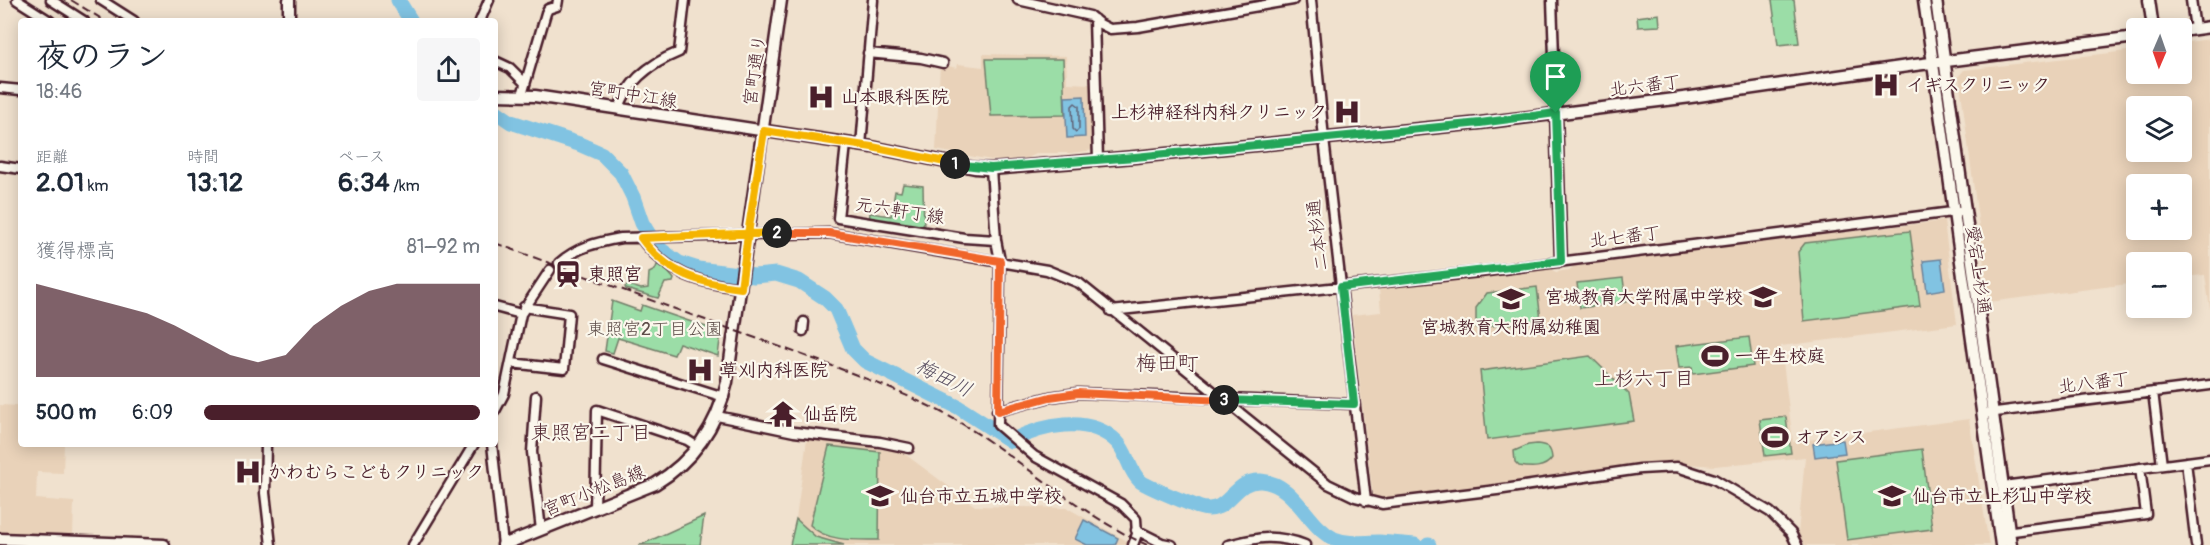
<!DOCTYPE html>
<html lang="ja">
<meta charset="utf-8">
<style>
body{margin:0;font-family:Pangolin,"Klee One",sans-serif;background:#f6f6f7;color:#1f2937;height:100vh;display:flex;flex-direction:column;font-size:22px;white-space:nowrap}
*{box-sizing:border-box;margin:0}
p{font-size:20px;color:#747a83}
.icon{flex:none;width:33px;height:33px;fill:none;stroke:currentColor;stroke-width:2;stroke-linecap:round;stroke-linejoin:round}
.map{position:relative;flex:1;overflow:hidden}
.details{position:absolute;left:18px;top:18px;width:480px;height:429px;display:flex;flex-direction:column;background:#fff;border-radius:6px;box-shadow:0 3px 15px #0003}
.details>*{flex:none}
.needle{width:39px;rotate:182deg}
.tools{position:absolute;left:2126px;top:18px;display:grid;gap:12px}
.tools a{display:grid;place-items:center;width:66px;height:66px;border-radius:6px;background:#fff;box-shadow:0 3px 15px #0003;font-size:30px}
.pin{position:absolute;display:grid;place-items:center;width:51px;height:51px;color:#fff;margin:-62px -26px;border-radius:50% 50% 50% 0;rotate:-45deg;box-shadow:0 0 6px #0007}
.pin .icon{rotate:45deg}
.km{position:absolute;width:30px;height:30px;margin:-15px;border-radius:50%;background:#222;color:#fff;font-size:16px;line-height:30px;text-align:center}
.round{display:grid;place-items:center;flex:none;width:63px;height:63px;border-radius:6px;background:#f6f6f7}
.summary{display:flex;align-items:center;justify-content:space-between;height:102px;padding:0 18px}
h1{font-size:33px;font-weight:800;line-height:45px}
.metrics{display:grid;grid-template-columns:repeat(3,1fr);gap:9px;height:102px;padding:6px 18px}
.metrics div{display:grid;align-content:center}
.metrics b{font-size:26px;font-weight:800}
.metrics small{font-size:16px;font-weight:400}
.metrics p{font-size:16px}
.chart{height:168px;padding:12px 18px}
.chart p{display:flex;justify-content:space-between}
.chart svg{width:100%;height:108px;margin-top:6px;fill:#4a1f2b;opacity:.7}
ul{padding:0 18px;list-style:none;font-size:20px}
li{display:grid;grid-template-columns:96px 72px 1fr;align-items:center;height:45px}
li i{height:15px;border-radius:8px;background:#4a1f2b}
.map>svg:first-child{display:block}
.built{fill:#e9d2b9;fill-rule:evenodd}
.green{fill:#9bdda7;stroke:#727e69;stroke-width:1.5}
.water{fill:#81c3e2;stroke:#6b8199;stroke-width:1.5}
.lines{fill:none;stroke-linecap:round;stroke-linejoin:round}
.shore{stroke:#606174;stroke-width:1.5}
.river{stroke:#81c3e2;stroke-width:15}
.minor-casing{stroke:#4a1f2b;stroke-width:13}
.tertiary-casing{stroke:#4a1f2b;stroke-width:15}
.minor{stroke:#fbf7ec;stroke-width:8}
.tertiary{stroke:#fbf7ec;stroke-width:10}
.rail{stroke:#4a1f2b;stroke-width:2;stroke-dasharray:9 4.5;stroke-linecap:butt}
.split-1-casing{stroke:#fff;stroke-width:12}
.split-2-casing{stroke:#fff;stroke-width:12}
.split-3-casing{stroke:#fff;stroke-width:12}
.split-4-casing{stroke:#fff;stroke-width:12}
.split-1{stroke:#22a559;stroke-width:8}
.split-2{stroke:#f5b400;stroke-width:8}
.split-3{stroke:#f0652b;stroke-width:8}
.split-4{stroke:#22a559;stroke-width:8}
.labels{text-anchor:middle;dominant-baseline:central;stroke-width:4.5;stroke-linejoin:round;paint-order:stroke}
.street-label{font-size:18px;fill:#4a1f2b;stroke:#fbf7ec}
.poi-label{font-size:18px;font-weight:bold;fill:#4a1f2b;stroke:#fbf7ec;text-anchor:start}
.park-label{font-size:18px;fill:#5e4e4a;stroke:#fbf7ec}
.water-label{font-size:20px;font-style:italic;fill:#5a5062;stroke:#fbf7ec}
.neighbourhood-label{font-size:20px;fill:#4a1f2b;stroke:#fbf7ec}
.quarter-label{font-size:21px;fill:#4a1f2b;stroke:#fbf7ec}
</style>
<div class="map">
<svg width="2210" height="545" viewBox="0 0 2210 545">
<rect width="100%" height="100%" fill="#f0e1ce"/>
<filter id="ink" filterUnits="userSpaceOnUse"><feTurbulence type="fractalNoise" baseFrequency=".0167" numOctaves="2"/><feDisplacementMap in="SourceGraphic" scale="12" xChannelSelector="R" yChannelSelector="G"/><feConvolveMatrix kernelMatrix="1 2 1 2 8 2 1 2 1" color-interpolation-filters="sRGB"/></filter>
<g filter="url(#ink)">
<path class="built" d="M2210,39v270l-5,-34 -24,2v-15h-45v21l-147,19 -30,-226 5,-6 172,-20v24h45v-31zM2136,106h45v46h-45zM2136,184h45v46h-45z
M983,54l83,2 1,27 25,1 2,66 -23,3h-33l-10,5 -31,3 -61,-11 4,-86 17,4 1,-4 25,3z
M1944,221l13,103 -176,22 12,96 176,-23 20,126h-184l-7,-11 7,-77 -90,9 -40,-3 -288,37 -14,-2 -21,-183 29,-3 -2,-24 166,-21 11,5 13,-2 9,-7z
M0,405l21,1v38h43l-1,29 -26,-1 -1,27 38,3 -1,35 -73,-1z
M807,439l95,13 73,54 92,2 62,34 -1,3h-284l-28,-8 -20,-18z"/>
<path class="green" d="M1772,0h22l5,43 -21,2z
M1659,14l1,12 -22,1 -1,-10z
M986,59h77l2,56 -74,1z
M903,184l20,2 1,44 -55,-8 1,-9 21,3 4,-25 6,1z
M1910,231l10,75 -116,15 -6,-69 7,-9z
M657,265l6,1 11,13 -1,3 -8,1 -7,15 -32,-9 -1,-2 3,-2 13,4 7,-1 1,-15 6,-3z
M1623,278l3,24 -46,6 -3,-25z
M1537,287l4,33 -65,8v-20l11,-15z
M612,301l28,10 2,-6 79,27 -3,24 -39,-13 -5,12 -56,-17 -5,15 -8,-2z
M1749,337l4,29 -60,8 -1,-7 -13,1 -3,-22z
M1590,356l39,38 5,27 -147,19 -7,-69z
M1786,417l5,36 -26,3 -5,-36z
M1537,444c10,1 14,3 15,14 -7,11 -21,10 -33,8l-4,-4 -1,-11 14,-6z
M829,446l51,6 -1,88c-22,0 -53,2 -69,-15z
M1922,449l10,80 -85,11 -11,-80z
M704,516l-4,29h-61l6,-2z
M796,519l20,18 28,8h-54z"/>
<path class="water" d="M1084,96l1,41 -18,1 -2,-41z
M1941,259l4,30 -18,3 -4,-31z
M1843,440l2,13 -30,4 -2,-13z
M1084,520l34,18 -3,7h-28l-12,-6z"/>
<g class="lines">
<path class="shore" d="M1075,103l4,3v23l-3,3 -3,-3 -1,-23z"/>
<path class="river" d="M398,0l13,21
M495,111l16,11 68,22 23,10 19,19 12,24 9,26 14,23 23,17 19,6 56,7 22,-2 23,7 26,17 11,11 17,40 12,12 93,46 53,34c31,-16 78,-27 106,1 11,11 11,28 23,39 5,5 48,22 58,26 32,11 33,-28 63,-26 35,3 45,44 73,58 15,6 29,3 45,3 12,1 24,2 36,3
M1428,545h1"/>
<defs>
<path id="minor" d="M17,0l33,21
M51,0l33,21
M101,0l33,21
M1018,0l72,16 10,8 10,5 28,-2 155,-27
M1311,0l13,139 42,362
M1552,0l4,113
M2191,0l4,29
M1094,19l4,141
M480,21l9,-21
M868,53l53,5 22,5
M495,61l15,7 14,14
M0,88l21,2
M522,95l24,-82 2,-4 9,-3 1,-6
M619,109c8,-28 33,-46 60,-57l6,-52
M846,144l-8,74 126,20 32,2
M861,146l12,-146
M0,166l21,3
M991,169l5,71 4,21 -2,164 36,31 87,48 15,15 1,15 -4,11
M641,238c26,36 58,45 100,50
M559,263c18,-16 39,-21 62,-25l208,-5 218,37 32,13 249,201 27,13 27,7 115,-14 143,-21 37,-2 37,12 56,33 21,21 6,12
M495,307l26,7
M1111,311l369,-39 480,-61
M803,331l1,-9
M603,359l121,38
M511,363l53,6 5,-55 -45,-7
M2153,392l9,73
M536,396l-4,56 9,78
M495,411l9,-17 17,-80 29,-44
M997,411l53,-14 28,-4 276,11
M1988,413l222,-28
M717,416l77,16 86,10 29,6
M266,444l-1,49 6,52
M492,444l11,101
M2186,462l10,83
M2003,486l207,-27
M595,509l2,-99 90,30 11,7
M1136,530l26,13 10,2
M2005,532l141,-18 -6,-46
M413,545l61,-101
M1228,545c31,-8 47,-11 77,0"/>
<path id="tertiary" d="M1924,0l77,545
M1936,0l75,545
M2149,0l4,28
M289,21v-21
M2181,31l29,-4
M495,95l40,1 337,51 103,21 16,1 144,-12 345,-34 211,-26 224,-32 221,-28
M1556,113l5,148
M0,539l164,6
M503,545l152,-61c38,-23 62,-58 72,-102l54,-382"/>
</defs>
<use href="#minor" class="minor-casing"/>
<use href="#tertiary" class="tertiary-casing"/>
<use href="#minor" class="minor"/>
<use href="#tertiary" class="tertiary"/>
<path class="rail" d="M71,0l34,21
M495,243c90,33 179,66 269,98 60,22 120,42 177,71 72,38 131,99 206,133"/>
</g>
</g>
<g class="lines" filter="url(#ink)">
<defs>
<path id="split-1" d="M955,164l36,4 144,-11 345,-34 76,-10"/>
<path id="split-2" d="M777,233c-13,1 -26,1 -39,1l-97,4c26,36 58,45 100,50l7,-54 16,-103 108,16 83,17"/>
<path id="split-3" d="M777,233h52l171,28 -2,150 52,-14 28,-4 146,7"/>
<path id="split-4" d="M1224,400l130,4 -13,-117 220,-26 -5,-148"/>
</defs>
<use href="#split-1" class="split-1-casing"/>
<use href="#split-2" class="split-2-casing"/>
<use href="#split-3" class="split-3-casing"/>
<use href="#split-4" class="split-4-casing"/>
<use href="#split-1" class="split-1"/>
<use href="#split-2" class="split-2"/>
<use href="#split-3" class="split-3"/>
<use href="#split-4" class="split-4"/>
</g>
<defs>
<symbol id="hospital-bare" viewBox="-9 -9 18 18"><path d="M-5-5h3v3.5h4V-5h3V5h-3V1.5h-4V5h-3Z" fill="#4a1f2b" stroke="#fbf7ec" stroke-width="2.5" paint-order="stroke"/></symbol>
<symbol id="station-bare" viewBox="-9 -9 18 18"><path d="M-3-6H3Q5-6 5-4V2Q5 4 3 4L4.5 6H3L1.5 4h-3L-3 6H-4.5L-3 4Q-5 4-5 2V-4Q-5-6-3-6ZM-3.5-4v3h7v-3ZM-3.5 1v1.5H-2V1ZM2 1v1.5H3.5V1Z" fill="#4a1f2b" stroke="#fbf7ec" stroke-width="2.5" paint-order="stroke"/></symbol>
<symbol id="school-bare" viewBox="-9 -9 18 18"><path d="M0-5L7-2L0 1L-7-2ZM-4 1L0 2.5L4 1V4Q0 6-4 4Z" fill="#4a1f2b" stroke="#fbf7ec" stroke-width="2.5" paint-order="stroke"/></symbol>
<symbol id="stadium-bare" viewBox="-9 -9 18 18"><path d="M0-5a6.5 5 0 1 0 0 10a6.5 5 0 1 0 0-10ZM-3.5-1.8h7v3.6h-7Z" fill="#4a1f2b" stroke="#fbf7ec" stroke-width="2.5" paint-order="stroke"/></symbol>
<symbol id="temple-bare" viewBox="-9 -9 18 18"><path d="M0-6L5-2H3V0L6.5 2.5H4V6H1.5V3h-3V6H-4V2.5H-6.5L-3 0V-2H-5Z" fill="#4a1f2b" stroke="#fbf7ec" stroke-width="2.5" paint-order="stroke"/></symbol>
</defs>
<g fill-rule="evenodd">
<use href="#hospital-bare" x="1867" y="66" width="38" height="38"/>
<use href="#hospital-bare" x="802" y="78" width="38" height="38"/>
<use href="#hospital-bare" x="1328" y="93" width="38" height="38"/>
<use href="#station-bare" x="549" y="255" width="38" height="38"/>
<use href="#school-bare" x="1744" y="278" width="38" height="38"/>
<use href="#school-bare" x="1492" y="280" width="38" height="38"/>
<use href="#stadium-bare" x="1696" y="337" width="38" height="38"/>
<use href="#hospital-bare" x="681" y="351" width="38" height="38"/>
<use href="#temple-bare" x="764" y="395" width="38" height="38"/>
<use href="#stadium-bare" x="1756" y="418" width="38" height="38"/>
<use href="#hospital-bare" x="229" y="453" width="38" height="38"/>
<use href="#school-bare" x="861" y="477" width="38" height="38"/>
<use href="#school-bare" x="1873" y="477" width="38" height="38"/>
</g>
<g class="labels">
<g class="street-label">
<text transform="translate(755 70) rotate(-82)">宮町通り</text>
<text transform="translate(1645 86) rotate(-7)">北六番丁</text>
<text transform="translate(633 95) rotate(9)">宮町中江線</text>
<text transform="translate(900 211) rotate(9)">元六軒丁線</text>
<text transform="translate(1318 235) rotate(-97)">二本杉通</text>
<text transform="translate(1625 237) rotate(-7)">北七番丁</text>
<text transform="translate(1978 270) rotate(82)">愛宕上杉通</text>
<text transform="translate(2094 383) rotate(-7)">北八番丁</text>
<text transform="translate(594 491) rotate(-22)">宮町小松島線</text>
</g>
<g class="poi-label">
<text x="1906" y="85">イギスクリニック</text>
<text x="841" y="97">山本眼科医院</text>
<text x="1327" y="112" text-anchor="end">上杉神経科内科クリニック</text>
<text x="588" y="274">東照宮</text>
<text x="1743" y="297" text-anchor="end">宮城教育大学附属中学校</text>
<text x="1511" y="327" text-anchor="middle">宮城教育大附属幼稚園</text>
<text x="1735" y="356">一年生校庭</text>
<text x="720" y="370">草刈内科医院</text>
<text x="803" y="414">仙岳院</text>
<text x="1795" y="437">オアシス</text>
<text x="268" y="472">かわむらこどもクリニック</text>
<text x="900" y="496">仙台市立五城中学校</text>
<text x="1912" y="496">仙台市立上杉山中学校</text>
</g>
<g class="park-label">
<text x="655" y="329">東照宮2丁目公園</text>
</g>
<g class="water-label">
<text transform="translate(944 378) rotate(27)">梅田川</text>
</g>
<g class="neighbourhood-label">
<text x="1644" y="378">上杉六丁目</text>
<text x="591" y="432">東照宮二丁目</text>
</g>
<g class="quarter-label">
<text x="1167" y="363">梅田町</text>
</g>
</g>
</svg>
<div class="tools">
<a><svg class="needle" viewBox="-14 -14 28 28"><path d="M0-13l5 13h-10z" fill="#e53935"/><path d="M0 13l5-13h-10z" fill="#747a83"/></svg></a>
<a><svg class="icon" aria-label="layers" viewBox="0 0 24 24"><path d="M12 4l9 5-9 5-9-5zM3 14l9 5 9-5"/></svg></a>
<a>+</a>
<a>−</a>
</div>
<div class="pin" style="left:1556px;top:113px;background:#1e9e55"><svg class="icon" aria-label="arrive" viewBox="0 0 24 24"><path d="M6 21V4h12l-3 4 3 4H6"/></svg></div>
<b class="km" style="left:955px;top:164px">1</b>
<b class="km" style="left:777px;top:233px">2</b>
<b class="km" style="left:1224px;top:400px">3</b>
<section class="details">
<div class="summary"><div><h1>夜のラン</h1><p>18:46</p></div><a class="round"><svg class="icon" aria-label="share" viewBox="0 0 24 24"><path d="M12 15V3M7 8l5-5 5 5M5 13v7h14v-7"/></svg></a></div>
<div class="metrics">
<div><p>距離</p><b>2.01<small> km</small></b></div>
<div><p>時間</p><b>13:12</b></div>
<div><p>ペース</p><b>6:34<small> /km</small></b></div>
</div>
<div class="chart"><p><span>獲得標高</span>81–92 m</p>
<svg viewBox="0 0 160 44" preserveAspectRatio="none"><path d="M0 44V6L10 9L20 12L30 15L40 18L50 23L60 29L70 35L80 38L90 35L100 23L110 15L120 9L130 6L140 6L150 6L160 6V44z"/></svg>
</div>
<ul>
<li><b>500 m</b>6:09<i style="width:100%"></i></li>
</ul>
</section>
</div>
